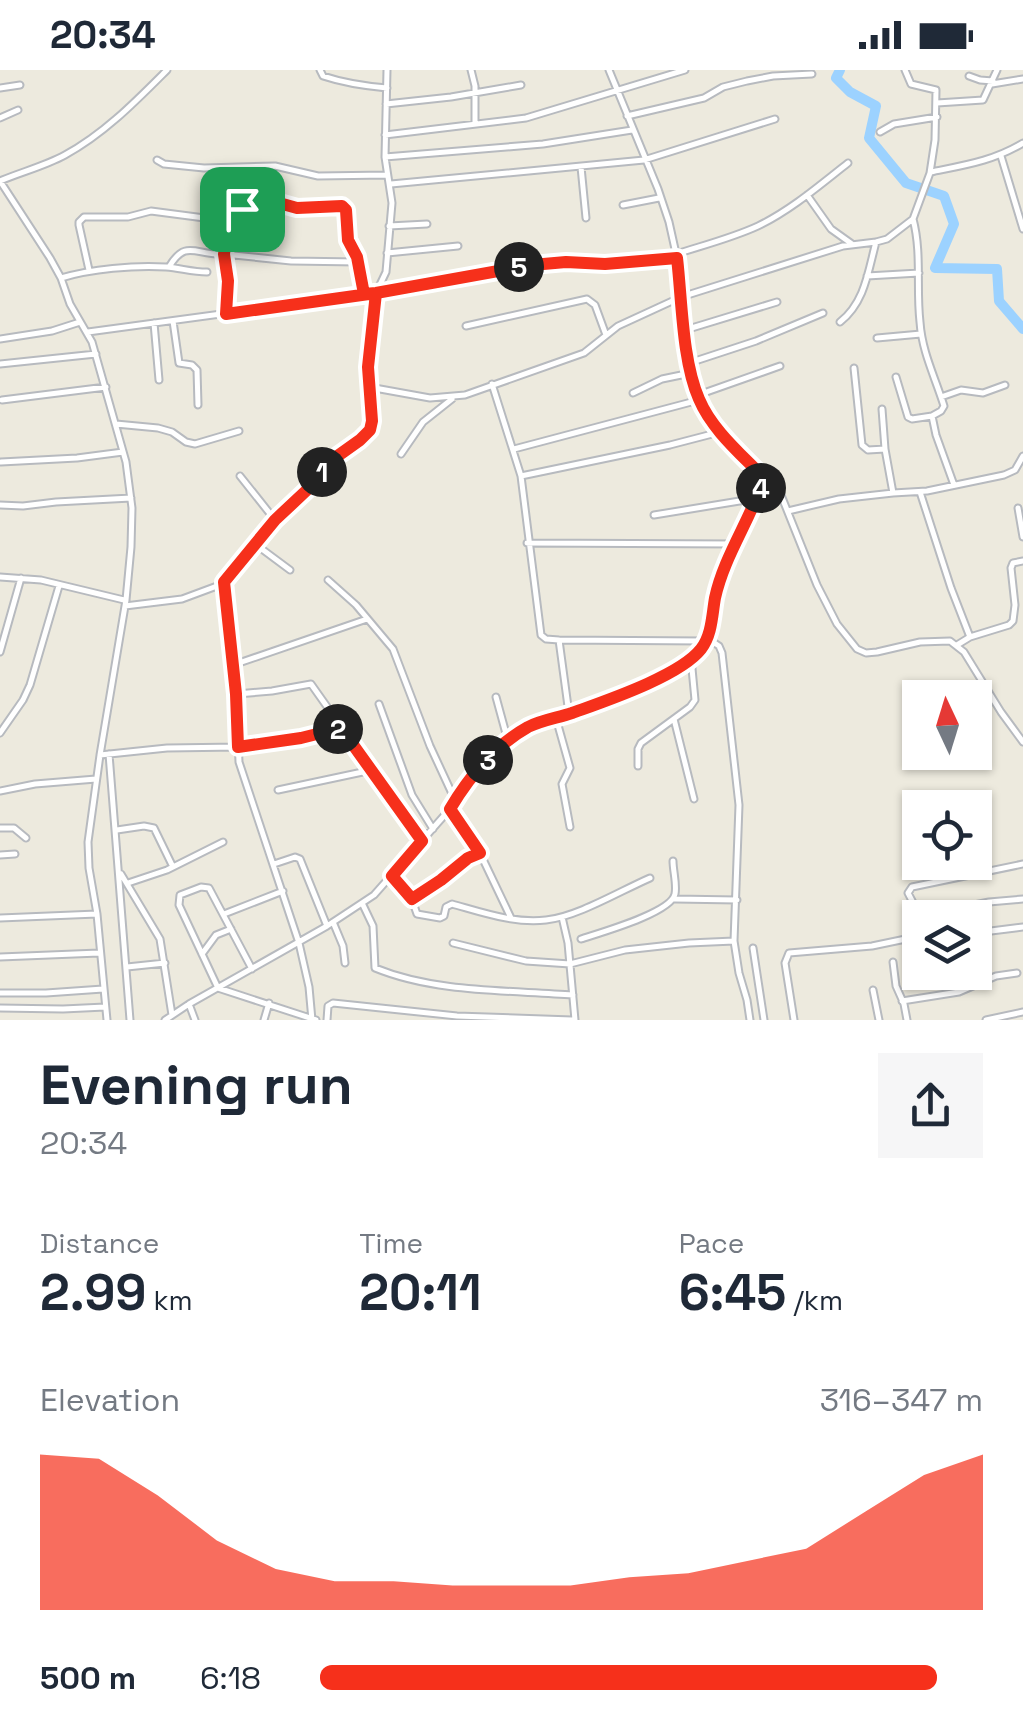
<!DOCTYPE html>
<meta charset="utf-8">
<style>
body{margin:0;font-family:"Space Grotesk",sans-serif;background:#f6f6f7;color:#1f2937;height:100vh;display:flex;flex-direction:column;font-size:38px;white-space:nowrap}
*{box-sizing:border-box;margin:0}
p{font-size:32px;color:#747a83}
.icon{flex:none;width:55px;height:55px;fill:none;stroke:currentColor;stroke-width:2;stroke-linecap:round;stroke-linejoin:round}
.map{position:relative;height:950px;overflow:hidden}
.details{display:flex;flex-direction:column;background:#fff;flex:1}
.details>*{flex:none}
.needle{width:65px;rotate:356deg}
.controls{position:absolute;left:902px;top:610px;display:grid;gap:20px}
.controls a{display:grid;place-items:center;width:90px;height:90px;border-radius:0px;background:#fff;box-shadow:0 2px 8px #0004;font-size:50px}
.pin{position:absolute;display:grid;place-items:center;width:85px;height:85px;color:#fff;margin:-42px;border-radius:20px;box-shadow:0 5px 15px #0006}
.km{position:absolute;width:50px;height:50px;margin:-25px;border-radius:50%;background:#222;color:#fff;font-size:28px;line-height:50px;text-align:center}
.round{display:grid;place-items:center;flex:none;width:105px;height:105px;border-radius:0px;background:#f6f6f7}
.overview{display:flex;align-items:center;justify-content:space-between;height:170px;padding:0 40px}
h1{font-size:55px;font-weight:600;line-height:75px}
.figures{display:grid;grid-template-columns:repeat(3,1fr);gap:15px;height:170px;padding:10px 40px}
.figures div{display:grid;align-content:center}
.figures b{font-size:50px;font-weight:600}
.figures small{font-size:28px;font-weight:400}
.figures p{font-size:28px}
.chart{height:280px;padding:20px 40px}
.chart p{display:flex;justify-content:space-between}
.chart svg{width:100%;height:180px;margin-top:10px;fill:#f6301b;opacity:.7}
ul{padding:0 40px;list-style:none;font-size:32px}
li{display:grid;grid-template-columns:160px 120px 1fr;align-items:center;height:75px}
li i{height:25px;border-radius:12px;background:#f6301b}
.status{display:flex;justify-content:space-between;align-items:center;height:70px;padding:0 50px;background:#fff;direction:ltr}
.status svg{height:28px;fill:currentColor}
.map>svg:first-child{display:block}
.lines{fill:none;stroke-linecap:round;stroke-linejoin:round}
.river{stroke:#9cd2ff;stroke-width:10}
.minor-casing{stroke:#b7babf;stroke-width:9}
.minor{stroke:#fff;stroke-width:5}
.route-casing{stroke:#fff;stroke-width:20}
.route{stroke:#f6301b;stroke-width:12}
</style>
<div class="status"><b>20:34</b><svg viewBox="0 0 49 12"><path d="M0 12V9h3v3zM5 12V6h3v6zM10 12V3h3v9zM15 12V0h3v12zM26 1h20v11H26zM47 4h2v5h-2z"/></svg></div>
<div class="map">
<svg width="1023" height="950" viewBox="0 0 1023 950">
<rect width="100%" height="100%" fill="#edeade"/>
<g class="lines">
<path class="river" d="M840,0l-4,8 14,14 26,14 -7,32 37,45 38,13 10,28 -19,44 62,1 2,32 24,28"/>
<defs>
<path id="minor" d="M320,0l3,6c21,7 41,10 64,12
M387,0l-2,87 158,-13 89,-14
M471,0l4,16v37
M609,0l49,119 11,33 8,36 12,105 10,37 10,17 11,15 61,63 36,90 20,39 20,25 9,4 11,-1 43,-10 30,-1 14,11 37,60 22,30
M969,6l11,4 13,1
M992,14l31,-5
M0,18l20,-3
M937,33l46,-3 14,-30
M386,34l65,-7 70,-12
M627,46l77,-18 19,-11 24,-6 26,-5 39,-2
M0,48l18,-8
M880,62l14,-8 43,-7
M385,65l141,-17 159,-48
M1001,86l22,73
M157,90l7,4 40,4 71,-2 43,10 69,-1
M581,97l5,51
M931,102c34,-7 62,-11 92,-29
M391,114l253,-24 131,-41
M807,125l24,34 21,15
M623,135l36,-7
M913,149c9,34 3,69 7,103 2,30 15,55 24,84l-3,5 -9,5 4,19 18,50
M389,156l38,-2
M387,183l71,-7
M676,184c28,-9 56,-16 82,-28 33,-16 62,-41 90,-63
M169,197c17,-29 27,-11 55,-13l4,-21 22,-36c16,-1 31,9 48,10 15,2 35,-5 48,3l2,30 9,17 6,38
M89,200l-10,-45v-3l5,-5h44l23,-6 84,11
M867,206l52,-3
M61,208c30,-9 73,-13 105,-11 14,1 26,5 41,5
M226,244l3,-33 -5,-27 67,7 67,1
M173,251l6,42 13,2 5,5 1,35
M840,252c25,-20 28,-50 36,-80
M154,253l5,57
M466,256l121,-27 8,6 11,30
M685,260l92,-28
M88,262l288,-39 155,-28 35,-3 39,2 72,-6
M877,268l44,-4
M0,269l52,-8 28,-9
M689,293l67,-22 67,-28
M0,294l96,-10
M854,298l8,77 6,5 17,-1 8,44 34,-2 77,-16 11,-5 8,-14
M896,307l12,40 4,2 20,-3
M492,314l29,92 20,159 5,4 13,1 145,1
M369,317l61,11 35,-3 119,-42 34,-27 63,-29 162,-51 33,-4 11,-3 26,-20 17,-46 5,-33 1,-50 -25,-6 -6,-14
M633,323l29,-14 29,-6
M698,325l82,-29
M941,327l20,-7 22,3 22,-8
M2,330l104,-13
M882,339l3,40
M116,354l42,4 14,4 14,10 9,2 44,-13
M514,379l185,-49
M401,384l22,-32 29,-23
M1,392l76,-4 46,-6
M240,406l35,44
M521,406l149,-31 50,-13
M920,422l31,96 19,49
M0,435l23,1 33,-4 75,-4
M1018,438l5,29
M788,441l51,-12 54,-6
M654,445l104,-17
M527,473l209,1
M255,474l35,26
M0,507l41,3 83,20
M328,510l28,25 37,44 37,97 25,54
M224,512l12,112 3,68 60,181 10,44 3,33
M125,536l57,-7 35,-13 58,-66 33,-31 23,-29 29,-20 9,-10 3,-9 -4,-41 2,-41 6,-46 10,-21 6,-69 -7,-46
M707,568l12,8 3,7 17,152 -5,136 5,32 8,27 3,20
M559,570l10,74
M957,575l13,-8 39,-12 4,-4 2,-16 -4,-37 2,-5 10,-2
M0,582l21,-74
M233,595l134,-46
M237,624l35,-3 39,-7 111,157
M496,627l12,44
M379,634l33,91 21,34
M556,648l14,50 -8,16 8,43
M674,649l20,80
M0,663l23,-33 7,-15 29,-99
M109,684l21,266
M100,685l67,-7 71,-1 63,-9 40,-10
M638,696v-17l3,-6 49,-36 5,-7 -4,-42
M278,720l94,-20
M0,721l35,-7 61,-5
M450,739l30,44 31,65
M0,758h14l12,10
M117,760l27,-4 10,2 19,39
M0,785l15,-1
M274,794l21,-7 5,2 27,67
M121,804l39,65 12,76
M392,806l18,18 7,20 23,4 4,-2 2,-9 6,-3c29,8 63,20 94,16 31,-3 74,-29 104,-42
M128,813l39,-13 56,-28
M412,829l29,-18 24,-22 14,-6
M675,829l62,1
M363,835l10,21 2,42c61,25 134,22 198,27
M224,844l59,-23
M920,846l69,-14 34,-3
M562,847l6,26 7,77
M0,848l97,-4
M921,848l-13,-25 4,-6 111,-23
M333,852l10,24 2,17
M975,863l48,-6
M581,869c18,-6 90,-26 94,-45 2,-10 -2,-23 -2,-33
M453,873l73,18 44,3 55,-14 64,-7 45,-2
M753,878l11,72
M202,884l14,-19 15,-6
M0,887l99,-4
M893,892l3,24 8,18 3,16
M127,897l38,-4
M252,899l-43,-81 -8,-1 -21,8 -1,10 39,83 98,32
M873,920l6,30
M0,923h46l57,-4
M902,931l57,-9 37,-16 21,-3
M189,934l6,16
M0,938l63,1 42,-2
M107,950l-10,-106 -8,-46 -1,-26 12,-87 26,-155 5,-53 1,-39 -6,-46 -34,-120 -22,-38 -9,-26 -11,-20 -50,-77c21,-9 45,-15 65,-26 39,-21 71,-54 102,-85
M165,950l24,-16 138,-78 47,-31 76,-86 25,-37 43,-39 18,-9 33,-10 74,-29 29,-15 25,-17 11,-17 11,-54 39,-84 6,-19
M264,950l5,-17
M327,950l1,-14 5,-3 124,13 115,4
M794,950l-9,-57 4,-10 83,-7 48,-10
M986,950l37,-8"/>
</defs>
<use href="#minor" class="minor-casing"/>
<use href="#minor" class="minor"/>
</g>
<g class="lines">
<defs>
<path id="route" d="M242,139l5,-10 7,-3 43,12 45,-2 4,4 2,30 9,17 7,37 12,-1 -8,74 4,54 -2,9 -10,10 -28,20 -24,29 -33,31 -51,62 12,112 2,53 63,-9 40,-10 81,113 -30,35 20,23 29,-19 27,-22 12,-5 -30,-44c19,-32 44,-63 78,-82 14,-7 29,-9 44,-14 33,-12 108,-37 129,-64 11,-14 11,-34 14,-51 9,-42 36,-79 49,-120 -23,-24 -52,-48 -65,-79 -17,-39 -17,-99 -22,-141l-72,6 -39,-2 -34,3 -156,28 -150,21 2,-33 -4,-27 2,-14 16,-31"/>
</defs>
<use href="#route" class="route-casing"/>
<use href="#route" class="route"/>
</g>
</svg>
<div class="controls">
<a><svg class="needle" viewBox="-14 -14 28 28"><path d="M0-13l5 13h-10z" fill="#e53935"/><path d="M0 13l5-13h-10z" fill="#747a83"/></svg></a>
<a><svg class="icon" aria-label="locate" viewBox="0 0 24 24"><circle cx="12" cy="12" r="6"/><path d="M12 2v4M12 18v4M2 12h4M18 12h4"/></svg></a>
<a><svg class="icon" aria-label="layers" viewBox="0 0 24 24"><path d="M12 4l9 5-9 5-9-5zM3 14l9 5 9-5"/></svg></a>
</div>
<div class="pin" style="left:242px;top:139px;background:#1e9e55"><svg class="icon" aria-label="arrive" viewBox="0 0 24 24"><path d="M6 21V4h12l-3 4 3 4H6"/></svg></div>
<b class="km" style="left:322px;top:402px">1</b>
<b class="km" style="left:338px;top:659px">2</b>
<b class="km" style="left:488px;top:690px">3</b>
<b class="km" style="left:761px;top:418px">4</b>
<b class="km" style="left:519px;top:197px">5</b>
</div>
<section class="details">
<div class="overview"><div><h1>Evening run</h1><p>20:34</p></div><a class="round"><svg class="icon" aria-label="share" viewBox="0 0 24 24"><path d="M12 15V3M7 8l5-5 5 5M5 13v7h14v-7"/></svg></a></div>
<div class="figures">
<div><p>Distance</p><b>2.99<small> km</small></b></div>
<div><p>Time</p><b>20:11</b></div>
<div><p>Pace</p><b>6:45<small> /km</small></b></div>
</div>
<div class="chart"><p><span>Elevation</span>316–347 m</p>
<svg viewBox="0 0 160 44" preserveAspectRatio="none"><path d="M0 44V6L10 7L20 16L30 27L40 34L50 37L60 37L70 38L80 38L90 38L100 36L110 35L120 32L130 29L140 20L150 11L160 6V44z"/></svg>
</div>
<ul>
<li><b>500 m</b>6:18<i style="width:93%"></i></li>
</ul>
</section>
